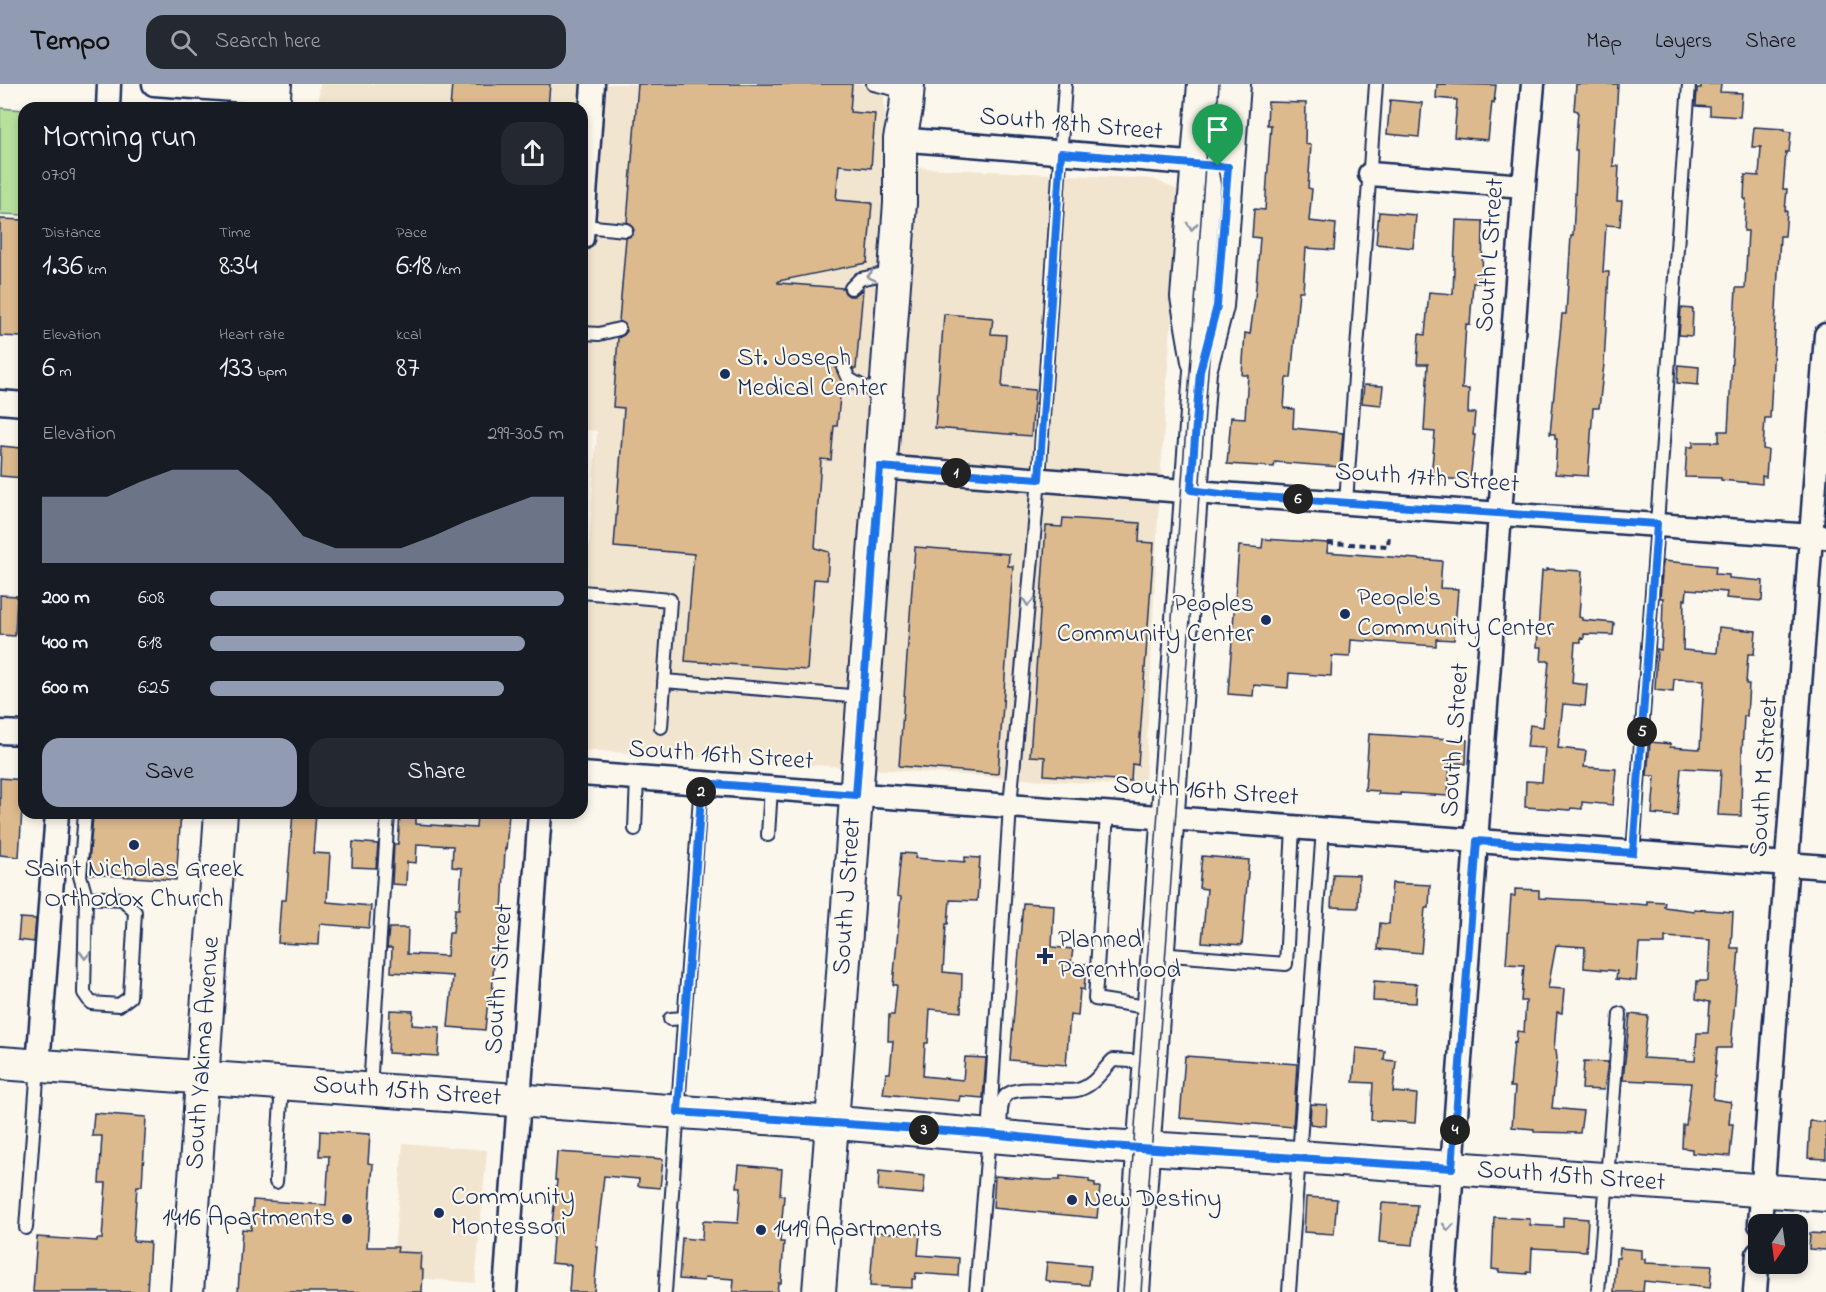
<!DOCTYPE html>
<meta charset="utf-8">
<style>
body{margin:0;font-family:"Indie Flower",sans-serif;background:#242831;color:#f1f3f6;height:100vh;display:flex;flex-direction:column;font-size:22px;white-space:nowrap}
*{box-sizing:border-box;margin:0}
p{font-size:20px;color:#9ea1a6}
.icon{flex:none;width:33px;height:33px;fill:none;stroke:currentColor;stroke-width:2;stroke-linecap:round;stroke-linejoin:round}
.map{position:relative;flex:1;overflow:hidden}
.sheet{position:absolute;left:18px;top:18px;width:570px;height:717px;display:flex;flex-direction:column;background:#171b24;border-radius:18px;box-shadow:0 3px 9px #0003}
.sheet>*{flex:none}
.needle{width:39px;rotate:193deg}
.controls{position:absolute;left:1748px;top:1130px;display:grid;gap:12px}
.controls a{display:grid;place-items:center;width:60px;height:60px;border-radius:12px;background:#171b24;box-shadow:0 3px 9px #0003;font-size:30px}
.pin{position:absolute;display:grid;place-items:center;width:51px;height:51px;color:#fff;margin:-62px -26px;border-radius:50% 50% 50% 0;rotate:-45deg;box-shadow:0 0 6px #0007}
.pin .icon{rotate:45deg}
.km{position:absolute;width:30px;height:30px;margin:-15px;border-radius:50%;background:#222;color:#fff;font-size:16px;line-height:30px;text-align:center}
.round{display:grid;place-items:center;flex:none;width:63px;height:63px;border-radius:18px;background:#242831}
.summary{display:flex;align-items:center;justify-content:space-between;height:102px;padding:0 24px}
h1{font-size:33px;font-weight:600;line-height:45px}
.stats{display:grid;grid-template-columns:repeat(3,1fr);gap:9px;height:102px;padding:6px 24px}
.stats div{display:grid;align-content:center}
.stats b{font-size:30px;font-weight:600}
.stats small{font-size:16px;font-weight:400}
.stats p{font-size:16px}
.chart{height:168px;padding:12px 24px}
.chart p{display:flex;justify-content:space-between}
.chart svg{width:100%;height:108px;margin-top:6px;fill:#919bb2;opacity:.7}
.cta{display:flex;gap:12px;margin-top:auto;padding:12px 24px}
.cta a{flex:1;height:69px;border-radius:18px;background:#919bb2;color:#111;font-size:24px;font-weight:600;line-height:69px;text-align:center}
.cta a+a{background:#242831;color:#f1f3f6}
ul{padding:0 24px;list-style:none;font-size:20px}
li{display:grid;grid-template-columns:96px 72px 1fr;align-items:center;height:45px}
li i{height:15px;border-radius:8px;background:#919bb2}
header{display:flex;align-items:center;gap:36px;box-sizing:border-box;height:84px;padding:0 30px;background:#919bb2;color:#111}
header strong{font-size:28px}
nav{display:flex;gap:33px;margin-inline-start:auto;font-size:21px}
.search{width:420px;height:54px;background:#242831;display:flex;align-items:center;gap:15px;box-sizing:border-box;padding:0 21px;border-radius:18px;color:#9ea1a6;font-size:22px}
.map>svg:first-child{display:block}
.built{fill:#f2e5d0}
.green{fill:#b7e09d;stroke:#69887e;stroke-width:1.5}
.building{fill:#dcba8e;stroke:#1b2f5e;stroke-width:1.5}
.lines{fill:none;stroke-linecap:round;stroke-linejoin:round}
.lane-casing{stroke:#1b2f5e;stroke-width:16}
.street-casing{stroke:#1b2f5e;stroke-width:27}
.secondary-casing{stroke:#1b2f5e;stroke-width:36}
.path{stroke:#1b2f5e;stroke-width:4;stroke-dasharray:6 4.5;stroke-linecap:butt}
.lane{stroke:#fbf7ec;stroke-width:12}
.street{stroke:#fbf7ec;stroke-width:22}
.secondary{stroke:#fbf7ec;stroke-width:32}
.tram{stroke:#1b2f5e;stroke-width:1.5}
.oneway{stroke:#8b93a5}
.route-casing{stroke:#fff;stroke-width:12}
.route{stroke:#1a73e8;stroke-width:8}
.poi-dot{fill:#1b2f5e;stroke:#fbf7ec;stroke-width:2}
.labels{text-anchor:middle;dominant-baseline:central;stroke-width:4.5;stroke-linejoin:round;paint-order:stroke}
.street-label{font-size:26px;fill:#1b2f5e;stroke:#fbf7ec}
.poi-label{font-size:26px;fill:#1b2f5e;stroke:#fbf7ec;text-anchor:start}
</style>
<header>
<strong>Tempo</strong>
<div class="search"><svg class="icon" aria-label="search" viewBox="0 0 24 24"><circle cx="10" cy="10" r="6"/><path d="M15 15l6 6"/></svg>Search here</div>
<nav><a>Map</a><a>Layers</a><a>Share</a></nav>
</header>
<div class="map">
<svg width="1826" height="1208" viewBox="0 0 1826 1208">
<rect width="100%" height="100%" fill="#fbf7ec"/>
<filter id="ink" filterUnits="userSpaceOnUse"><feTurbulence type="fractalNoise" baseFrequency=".0167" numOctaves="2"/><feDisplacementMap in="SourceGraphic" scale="12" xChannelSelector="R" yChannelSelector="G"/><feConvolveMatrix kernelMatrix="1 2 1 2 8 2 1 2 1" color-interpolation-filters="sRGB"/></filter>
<g filter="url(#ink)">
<path class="built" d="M320,0h563l2,28 -3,51 42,5 229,11 27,12 -22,325 -13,271 -563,-37v-107l15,-212 -15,-2v-321h-264z
M403,1059l84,7 -12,133 -83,-7z"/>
<path class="green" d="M0,24l24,2v105l-24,-1z"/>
<path class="building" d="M452,0h98l-2,24h-98z
M638,0h214l-2,28 25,2 -4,54 -32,-3 -3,35 36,3 -5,60 -89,18v2l65,5 2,5 4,3h5l9,-7 -7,80h-3l-4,-7 -5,-2 -4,1 -5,6 9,20 -4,10 -3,29h-3l-3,34 -10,-1 -6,89 14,4 -2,28 -13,-1 -7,91 -122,-9 9,-107 -80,-7 10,-139 -11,-1 5,-69 6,-3 3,-4 -2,-7 -6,-3 7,-83 6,-3 2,-5 -3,-6 -4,-2z
M1437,0l59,1 -2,18 -2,-1 -4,38 -34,-3 3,-37 -21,-2z
M1576,0h42l-5,82h6l-2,35h5l-2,25 -14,-1 -3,47h6l-5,92 -5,44h-6l-5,68 -33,-2 2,-35h-2v-5h-5l12,-120h4l5,-78h2l4,-81v-5h-2l3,-39 -4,-1z
M1701,0h20l-1,8 22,1 -2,24 -30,-2v-8l-14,-1 1,-18h4z
M1390,16l32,3 -3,34 -32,-3z
M1268,18l38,1 -1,41 6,1 -3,43 4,1 -3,32 27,3 -2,26 -28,-2 -3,43h-4l-8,87h-5l-2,30 10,1 -1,19 50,5 -3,34 -65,-5 -1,5 -47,-3 4,-47 14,1 3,-43h-6l3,-42 5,1 5,-36 5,-60 -8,-1 2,-28 11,1 6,-85h-4z
M1754,43l30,2v2l7,1 -2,20h-3l-3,37h4l-2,22h2l-2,25h-5l-10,182h-5l-2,31 5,1 -2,27 -4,-1v8l-41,-4v-2l-36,-1 2,-30h6v-5h26v-11h9l8,-143h9l3,-57h-4l2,-32h-2l1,-24 14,1 2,-29h-9z
M1379,128l37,3 -3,33 -37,-4z
M0,135l24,1v109l-2,-1v9l-22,-1z
M1456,136l27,1 -1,62h-9l-3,42 -4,-1 -4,65h7l-1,24h7l-2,22h2l-5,45 -39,-2 4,-46 -11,-1 4,-67h-11l2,-30 6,1 4,-43 24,2z
M1681,224l12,1 -1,27 -13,-1z
M944,230l49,4 -2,16 15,1 -4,52 33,3 -4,46 -96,-8z
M1678,281l21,2 -1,18 -21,-2z
M1364,301l19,1 -2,19 -19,-2z
M1,362l20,2 -1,7h4v23l-24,-2z
M1063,434l77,5 -1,19 15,1 -16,222 -6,-1 -1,17 -87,-6 1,-18 -15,-1 16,-230 16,1z
M1263,455l65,4 -1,9 115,9 -2,27 18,1 -4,51 -18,-1v7l-85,-6 -1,17 -18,-1 -1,20 -42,-3 -1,15 -34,-3 -1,11 -25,-2 11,-148 23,2z
M915,463l94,7 -1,12h5l-15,208 -99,-8z
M1663,477l53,5 -1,8 14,1v3l34,3 -1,20 -36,-3 1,-6 -40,-3 -1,11 -2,-1 -1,51 34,3 2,-26 37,4 -2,23h-6l-2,30h3l-2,32h-3l-2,36 -1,64 -23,-1 3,-45 -40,-2 -4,48 -25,-2 3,-38h-8l3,-34 21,2 -1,3 30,2 2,-35 2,-34 -30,-1 -1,13 -18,-2 2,-41 4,1 1,-16 1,-36h-3z
M1547,485l35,2 -3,46 3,1v2l32,3 -1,12 -29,-1v5l-3,-1v4h-6l-3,41 15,2 -2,21 -22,-2 -5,44 28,3 -2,16 32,2 -3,36 -31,-3v7l-11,-1 -1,2 -45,-3 1,-26 16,1 3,-34 -18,-1 3,-22 13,2 6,-66h-8l1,-14h-5l5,-76h5z
M0,511l17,1 -2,40 -15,-1z
M1369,650l98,6 -1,24 -16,-2 -2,34 -48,-3v2l-22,-1 1,-3 -14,-1z
M0,694l24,2v30h-2l-3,47 -19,-2z
M104,729h77l-5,67 -88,-6 5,-58 11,1z
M293,729h23l-3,40 17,1 -3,48 44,4 -2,22 -49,-4 -1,21 -41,-2 3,-43h5z
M400,729h16v11l60,4 1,-15h32l-3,37 -1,-1 -4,86 -3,22h-4l-2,44 -4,-1 -3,30 -37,-3 5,-51 -62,-4 1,-24h-5l2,-20h19l-1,26 40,2 2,-23h4l2,-24h4l3,-41 -10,-1 1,-21 -36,-2 -1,19 -9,-1 -1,23 -14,-1 2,-40h4z
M353,758l25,2 -2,24 -24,-1z
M901,769l15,1 -1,4 50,4v-5l15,1 -3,43 -27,-1 -2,24h-2l-3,48 19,2 -1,38 -31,-3 -2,34h-3l-2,33 40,4 2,-23 21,1 -3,40 -23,-2 -1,5 -76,-7 3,-21h4l3,-32h-5l1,-26h5l3,-30h-4l8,-88 -4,-1z
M1202,772l47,4 -7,85 -40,-3 5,-53 -8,-1z
M1333,790l26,1 -1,33 -27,-1z
M1392,799l38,2 -1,23h-4l-4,45 -43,-4 2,-26 9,1z
M1515,805l24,1v8l57,3 51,4v-4l18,1 -1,5 30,4v-2l39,3 -2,36h8l-8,100h-14l-4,51 18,3 -2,22h4l-3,32 -38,-3v-4l-10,-1 1,-23h3l5,-42 -68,-3 7,-66 18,2 -5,42 52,3 2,-28h11l2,-31 -14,-3 1,-18h11l2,-41 -45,-3v7h-26l-3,37 -20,-2 1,-8 -33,-3 1,-21 -29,-2 -8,43 16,1 -2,24 -5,-1 -3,38h2l1,9 -5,49 31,3 -3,22 -46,-1v-3l-22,-2 3,-40h-5l4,-45 2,1 1,-12 7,1 2,-31h-5l3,-36 -18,-1 5,-68h4z
M1023,819l31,2 -2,42 21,2 -2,14 15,1 -2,26 -4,-1 -2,27 -8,-1 -4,50 -56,-5z
M20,834l16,1 -2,23 -16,-2z
M1374,897l43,3 -1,19 -43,-2z
M390,926l23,1 -1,14 28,2 -2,29 -50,-3z
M1356,964l29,3 -1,9 12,1 -3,31 24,2 -2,29 -44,-3 2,-37 -20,-1z
M1185,972l112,8 -4,63 -113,-9z
M1584,977l24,1 -4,28 -22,-1z
M1311,1020l16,1 -1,21 -16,-2z
M94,1029l52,4 -4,69h-5l-4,55 17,1 -3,50h-114l4,-55 60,4v-2h5l4,-56h-7l3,-47h-10z
M1810,1037l16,1v37l-18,-1z
M320,1047l50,3 -2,29 5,1 -6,83h31l-1,5 24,1 -1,16 3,1 -1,22h-184l4,-63 9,1 2,-30 73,5 3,-49h-10z
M557,1068l106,7 -3,29 -22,-2 1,-7 -35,-3 -8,71h2l-4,45h-25l2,-27 -20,-2 3,-39h-2l5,-44h-2z
M739,1081l43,4 -2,26 4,1 -4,46h4l-3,41h-3l-1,9h-44l1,-13 -29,-2 -1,4 -25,-2 3,-41 20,2 1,-19 35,2 3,-36h-4z
M879,1087l46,5 -2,18 -45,-4z
M995,1092l51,4h14v-4l29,3v3l6,1v4h5l-3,31 -104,-10z
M1306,1113l31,2 -3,35 -30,-2z
M1382,1119l35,2 -4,40 -34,-3z
M1494,1133l36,2v6l33,2v-10l25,2 -2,32 -54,-3 -1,24 -4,-1v3l-28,-2v-2l-7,-1z
M874,1148l46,2 -2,21 41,3 -1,18 -42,-3 -1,6h-3v9l-42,-2z
M1810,1149l16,1v16l-17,-1z
M1620,1164l21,2v9h4v4l67,3 -2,22 -66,-7 -1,11h-29l2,-34h3z
M1047,1178l44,4 -2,19 -39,-3v-1l-5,-1z"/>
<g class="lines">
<defs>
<path id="lane" d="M873,0l33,8
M583,142l43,4
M851,204l9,-9 33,-7
M582,249l17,1 20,-5
M844,284l5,11 16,9 21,2
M1346,418l30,-418
M582,508l88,8 -9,127
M664,597l199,16
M85,729l-5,63 6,21 -2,96 7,10 28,2 11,-8 5,-85 -12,-13 -37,-2
M1107,730l-12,185 57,9
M635,745l2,-51
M768,751l3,-47
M1633,769l56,-769
M1158,870l128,10 7,-137
M670,935l14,-1
M370,1004l18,-275
M1000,1051c1,-10 -1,-28 4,-37 9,-16 57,-4 73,-8 16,-3 25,-19 36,-30l36,2
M276,1098l6,-98
M26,1144l12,-162
M665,1208l36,-509
M976,1208l13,-157 21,-329 29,-327 26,-395
M1289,1208l34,-463
M1598,1208l22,-278"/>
<path id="street" d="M154,0l120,9
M108,24l1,-24
M910,56l303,25
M1370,90l154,12
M582,154l11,-154
M0,318l24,2
M880,383l341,27 605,43
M0,648l24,1
M582,690l1244,93
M38,982l19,-253
M1760,1140l66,-889
M505,1208l35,-479
M1443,1208l81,-1106 9,-102
M1755,1208l3,-38"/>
<path id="secondary" d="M273,24l2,-24
M1198,277l-11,-64 17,-213
M0,979l849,61 260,22 190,11 527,38
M833,1025l67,-906v-64l6,-30 2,-25
M187,1208l34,-479
M819,1208l13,-169
M1133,1208l67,-921 17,-65 17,-222"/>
</defs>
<use href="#lane" class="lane-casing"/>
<use href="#street" class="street-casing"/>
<use href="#secondary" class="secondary-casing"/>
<path class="path" d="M1328,459l60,3 1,-11"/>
<use href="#lane" class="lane"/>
<use href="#street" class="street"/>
<use href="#secondary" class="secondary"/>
<path class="tram" d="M1123,1208l82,-1127 1,-19 6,-20
M1141,1208l79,-1085 1,-22 -5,-28v-30l3,-43"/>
</g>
<defs><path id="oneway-chevron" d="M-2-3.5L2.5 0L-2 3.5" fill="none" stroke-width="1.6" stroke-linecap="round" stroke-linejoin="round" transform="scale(1.5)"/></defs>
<g class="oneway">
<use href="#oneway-chevron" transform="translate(1192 142) rotate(94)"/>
<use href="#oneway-chevron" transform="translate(871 192) rotate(166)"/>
<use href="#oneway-chevron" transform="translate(1028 518) rotate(95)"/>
<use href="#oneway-chevron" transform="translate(85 871) rotate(92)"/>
<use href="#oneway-chevron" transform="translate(1448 1143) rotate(94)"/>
</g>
</g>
<g class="lines" filter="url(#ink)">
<defs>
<path id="route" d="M1061,69l167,14 -11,139 -17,65 -9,119 30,4 436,30 -24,329 -156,-12 -25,327 -343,-22 -120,-12 -311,-22 24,-329 154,12 24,-328 159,12z"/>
</defs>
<use href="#route" class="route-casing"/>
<use href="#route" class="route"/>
</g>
<g class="poi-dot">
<circle cx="725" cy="290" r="6"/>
<circle cx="1345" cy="530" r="6"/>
<circle cx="1266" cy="536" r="6"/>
<circle cx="134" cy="761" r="6"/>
<path d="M1042 863h6v6h6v6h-6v6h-6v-6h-6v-6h6z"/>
<circle cx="1072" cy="1116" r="6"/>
<circle cx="439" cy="1129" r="6"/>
<circle cx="347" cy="1135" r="6"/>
<circle cx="761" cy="1146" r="6"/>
</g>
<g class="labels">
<g class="street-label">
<text transform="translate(1071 41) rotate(5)">South 18th Street</text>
<text transform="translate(1491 171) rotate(-86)">South L Street</text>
<text transform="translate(1427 395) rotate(4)">South 17th Street</text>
<text transform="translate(1456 656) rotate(-86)">South L Street</text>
<text transform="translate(721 672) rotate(4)">South 16th Street</text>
<text transform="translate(1765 693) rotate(-86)">South M Street</text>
<text transform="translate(1206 708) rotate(4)">South 16th Street</text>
<text transform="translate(848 812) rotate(-86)">South J Street</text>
<text transform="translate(500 895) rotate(-86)">South I Street</text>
<text transform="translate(204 969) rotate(-86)">South Yakima Avenue</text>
<text transform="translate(407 1008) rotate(4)">South 15th Street</text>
<text transform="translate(1571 1093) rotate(4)">South 15th Street</text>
</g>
<g class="poi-label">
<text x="737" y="275">St. Joseph<tspan x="737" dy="30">Medical Center</tspan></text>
<text x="1357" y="515">People's<tspan x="1357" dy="30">Community Center</tspan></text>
<text x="1254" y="521" text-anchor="end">Peoples<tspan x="1254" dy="30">Community Center</tspan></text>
<text x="134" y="786" text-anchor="middle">Saint Nicholas Greek<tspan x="134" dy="30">Orthodox Church</tspan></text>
<text x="1058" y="857">Planned<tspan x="1058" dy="30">Parenthood</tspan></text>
<text x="451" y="1114">Community<tspan x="451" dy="30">Montessori</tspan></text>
<text x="1084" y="1116">New Destiny</text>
<text x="335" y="1135" text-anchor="end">1416 Apartments</text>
<text x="773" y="1146">1419 Apartments</text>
</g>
</g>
</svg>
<div class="controls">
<a><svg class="needle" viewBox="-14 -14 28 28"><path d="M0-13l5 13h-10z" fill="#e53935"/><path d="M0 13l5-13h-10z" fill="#9ea1a6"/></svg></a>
</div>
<div class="pin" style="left:1218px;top:82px;background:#1e9e55"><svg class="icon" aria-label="arrive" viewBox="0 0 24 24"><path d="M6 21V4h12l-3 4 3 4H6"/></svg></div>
<b class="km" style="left:956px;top:389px">1</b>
<b class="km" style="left:701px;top:708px">2</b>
<b class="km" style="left:924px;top:1046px">3</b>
<b class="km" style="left:1455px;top:1046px">4</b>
<b class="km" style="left:1642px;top:648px">5</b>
<b class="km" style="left:1298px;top:415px">6</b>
<section class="sheet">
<div class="summary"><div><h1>Morning run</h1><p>07:09</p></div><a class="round"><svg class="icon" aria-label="share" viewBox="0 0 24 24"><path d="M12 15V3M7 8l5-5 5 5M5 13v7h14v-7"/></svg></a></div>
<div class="stats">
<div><p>Distance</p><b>1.36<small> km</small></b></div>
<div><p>Time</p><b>8:34</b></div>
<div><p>Pace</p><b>6:18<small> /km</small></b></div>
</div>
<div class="stats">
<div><p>Elevation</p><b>6<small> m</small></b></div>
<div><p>Heart rate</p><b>133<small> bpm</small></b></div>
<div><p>kcal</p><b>87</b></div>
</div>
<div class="chart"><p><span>Elevation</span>299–305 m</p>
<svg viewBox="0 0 160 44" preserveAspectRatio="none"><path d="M0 44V17L10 17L20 17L30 11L40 6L50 6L60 6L70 17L80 33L90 38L100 38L110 38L120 33L130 27L140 22L150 17L160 17V44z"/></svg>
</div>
<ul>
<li><b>200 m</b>6:08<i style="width:100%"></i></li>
<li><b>400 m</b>6:18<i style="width:89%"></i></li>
<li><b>600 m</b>6:25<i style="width:83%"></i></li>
</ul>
<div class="cta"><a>Save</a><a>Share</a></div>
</section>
</div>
